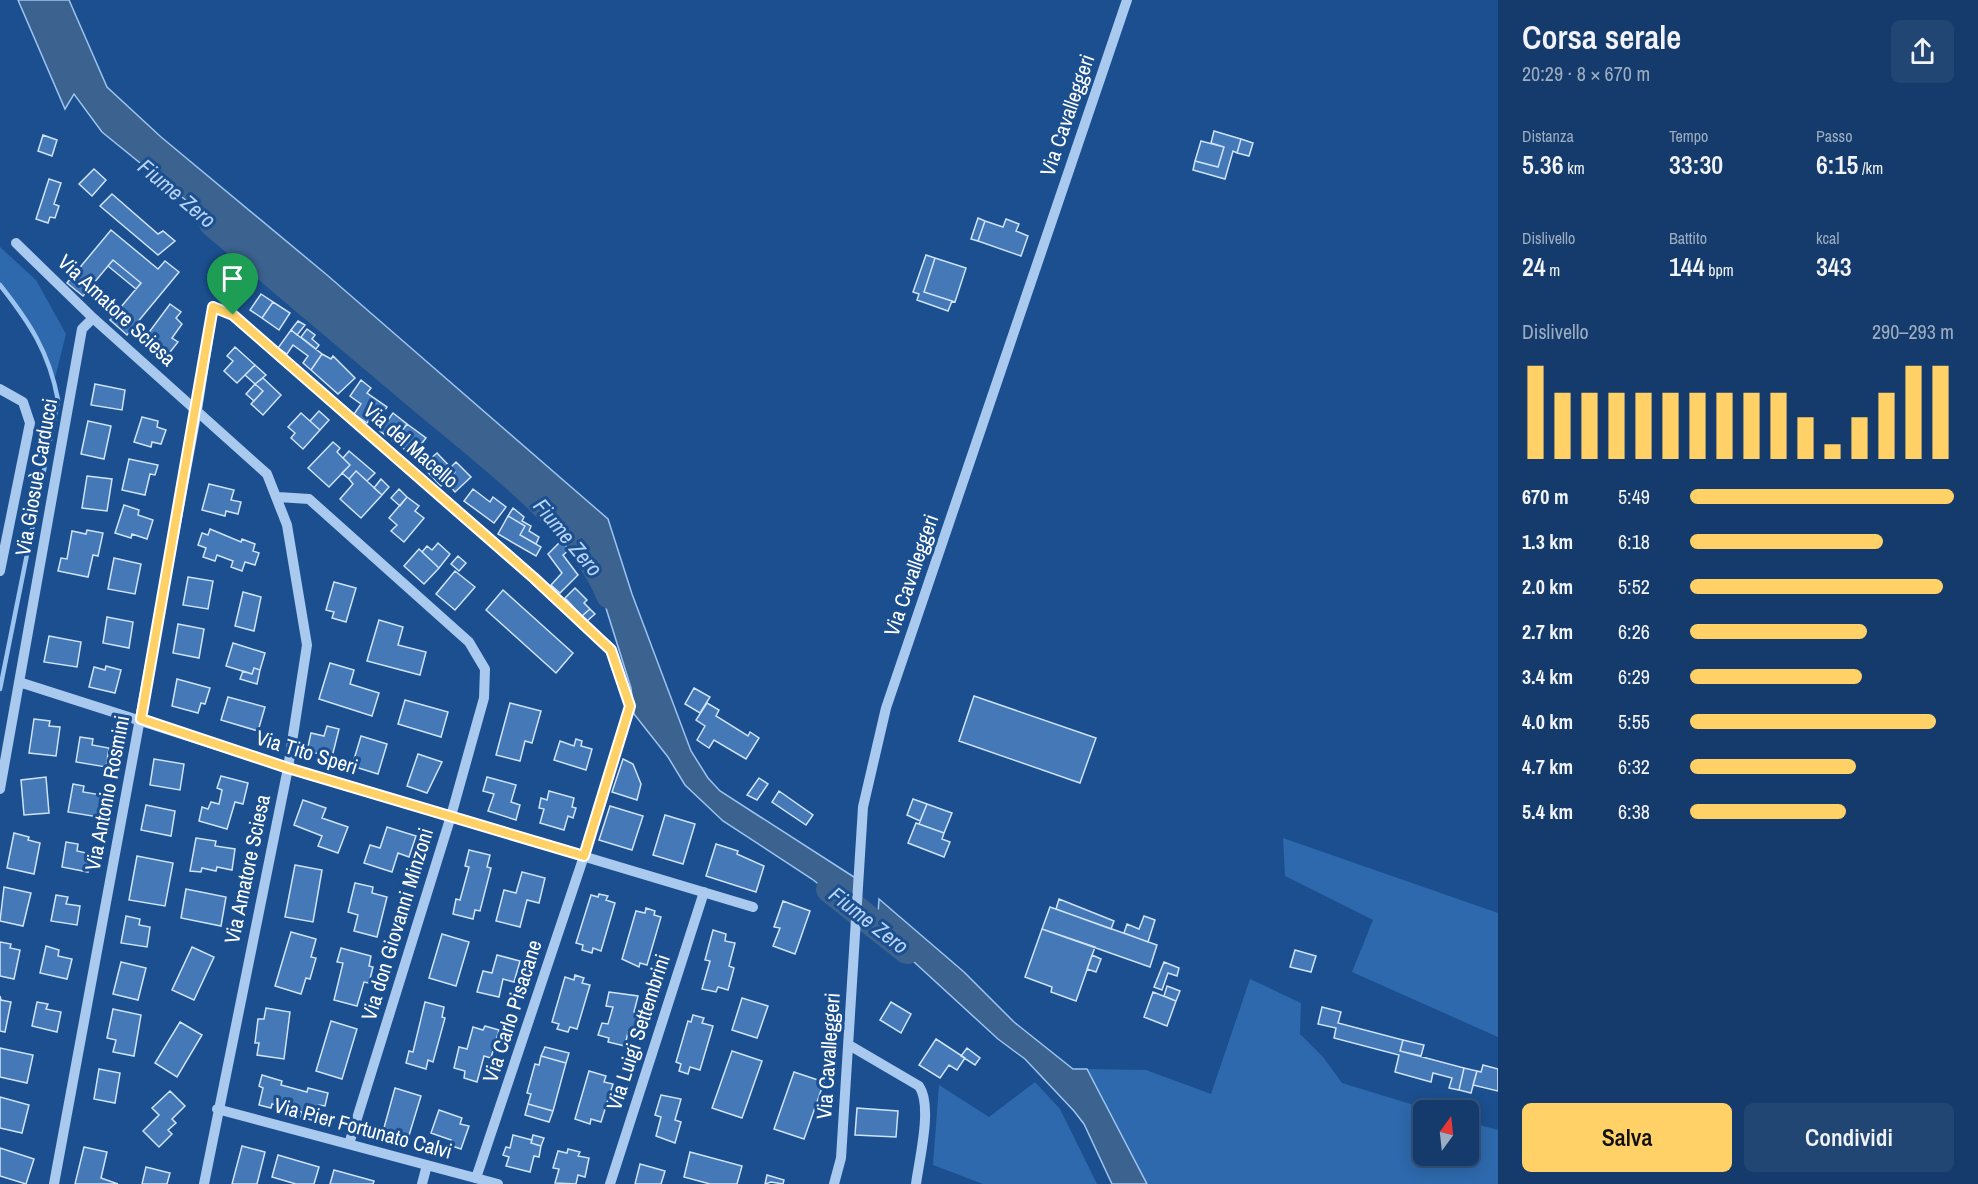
<!DOCTYPE html>
<html lang="it">
<meta charset="utf-8">
<style>
body{margin:0;font-family:"Archivo Narrow",sans-serif;background:#214673;color:#f1f3f6;height:100vh;display:flex;flex-direction:column;font-size:22px;white-space:nowrap}
*{box-sizing:border-box;margin:0}
p{font-size:20px;color:#9dadc1}
.icon{flex:none;width:33px;height:33px;fill:none;stroke:currentColor;stroke-width:2;stroke-linecap:round;stroke-linejoin:round}
.map{position:relative;flex:1;overflow:hidden}
.details{display:flex;flex-direction:column;background:#143b6b;width:480px}
.details>*{flex:none}
.needle{width:39px;rotate:15deg}
.buttons{position:absolute;left:1413px;top:1100px;display:grid;gap:12px}
.buttons a{display:grid;place-items:center;width:66px;height:66px;border-radius:9px;background:#143b6b;box-shadow:0 3px 15px #0003,0 0 0 2px #33557e;font-size:30px}
.pin{position:absolute;display:grid;place-items:center;width:51px;height:51px;color:#fff;margin:-62px -26px;border-radius:50% 50% 50% 0;rotate:-45deg;box-shadow:0 0 6px #0007}
.pin .icon{rotate:45deg}
.round{display:grid;place-items:center;flex:none;width:63px;height:63px;border-radius:9px;background:#214673}
.head{display:flex;align-items:center;justify-content:space-between;height:102px;padding:0 24px}
h1{font-size:33px;font-weight:600;line-height:45px}
.figures{display:grid;grid-template-columns:repeat(3,1fr);gap:9px;height:102px;padding:6px 24px}
.figures div{display:grid;align-content:center}
.figures b{font-size:26px;font-weight:600}
.figures small{font-size:16px;font-weight:400}
.figures p{font-size:16px}
.chart{height:168px;padding:12px 24px}
.chart p{display:flex;justify-content:space-between}
.chart svg{width:100%;height:108px;margin-top:6px;stroke:#ffd166;stroke-width:6}
.button{display:flex;gap:12px;margin-top:auto;padding:12px 24px}
.button a{flex:1;height:69px;border-radius:9px;background:#ffd166;color:#111;font-size:24px;font-weight:600;line-height:69px;text-align:center}
.button a+a{background:#214673;color:#f1f3f6}
ul{padding:0 24px;list-style:none;font-size:20px}
li{display:grid;grid-template-columns:96px 72px 1fr;align-items:center;height:45px}
li i{height:15px;border-radius:8px;background:#ffd166}
main{display:flex;flex:1;min-height:0}
.map>svg:first-child{display:block}
.green{fill:#2e69ad}
.water{fill:#3c6290;stroke:#9cc4f0;stroke-width:1.5}
.lines{fill:none;stroke-linecap:round;stroke-linejoin:round}
.stream{stroke:#9cc4f0;stroke-width:4.5}
.river{stroke:#3c6290;stroke-width:28}
.building{fill:#4478b7;stroke:#cfe3fa;stroke-width:1.5}
.minor{stroke:#a9c9ee;stroke-width:10}
.route-casing{stroke:#fff;stroke-width:12}
.route{stroke:#ffd166;stroke-width:8}
.labels{text-anchor:middle;dominant-baseline:central;stroke-width:6;stroke-linejoin:round;paint-order:stroke}
.street-label{font-size:21px;fill:#fff;stroke:#1b4f8f}
.water-label{font-size:22px;font-style:italic;fill:#b5d3f5;stroke:#1b4f8f}
</style>
<main>
<div class="map">
<svg width="1498" height="1184" viewBox="0 0 1498 1184">
<rect width="100%" height="100%" fill="#1b4f8f"/>
<path class="green" d="M0,247l36,33 30,54 -11,44 -5,-4c-9,-33 -22,-63 -50,-85z
M1283,838l215,75v124l-146,-65 21,-52 -88,-44z
M1250,979l51,24 -1,31 23,23 19,26 88,27h-6v45h44l1,-33 29,8v54h-351l-60,-115 59,1 65,24z
M1035,1082l25,27 37,75h-114l-50,-19 6,-80 50,32z"/>
<path class="water" d="M18,0h51l38,87 54,50 166,138 281,244 24,75 59,157 17,27 12,13 137,88 -3,33 -42,-33 -89,-58 -38,-36 -17,-28 -34,-43 -3,-26 -46,-147 -253,-222 -230,-187 -28,-38 -9,15z
M879,899l85,73 50,50 59,47h14l60,115h-35l-28,-60 -10,-13 -49,-52 -27,-20 -121,-111z"/>
<g class="lines">
<path class="stream" d="M0,285c30,38 49,67 58,115l-58,289"/>
<path class="river" d="M213,223c69,58 137,116 206,174 59,50 163,126 191,198
M830,889l77,61"/>
</g>
<path class="building" d="M1214,131l27,8 -4,14 -4,-2 -8,28 -32,-9 2,-9 23,6 6,-20 -13,-4z
M43,135l14,5 -5,16 -14,-5z
M1241,139l12,4 -4,13 -12,-3z
M1201,141l23,6 -6,20 -23,-6z
M94,169l12,11 -14,16 -13,-12z
M49,179l12,4 -7,21 5,2 -4,12 -5,-1 -2,6 -12,-4z
M112,194l46,40 5,-3 12,10 -17,14 -58,-49z
M978,218l7,3 -7,20 -7,-2z
M1006,219l13,5 -3,7 12,5 -7,20 -43,-15 7,-20 18,6z
M111,230l47,39 7,-8 14,11 -52,63 -17,-15 31,-37 -28,-23 -30,36 -16,-13z
M926,255l9,3 -11,34 28,9 -4,10 -31,-11 2,-6 -6,-2z
M935,258l31,10 -11,34 -31,-10z
M113,260l28,23 -5,6 -28,-23z
M261,294l12,8 -11,16 -12,-8z
M273,302l17,11 -11,17 -17,-12z
M170,304l11,8 -5,6 6,6 -10,14 6,4 -11,14 -23,-17z
M298,321l7,4 -8,10 -6,-5z
M307,329l8,6 -3,4 7,6 -3,4 -15,-12z
M291,330l31,24 -11,16 -8,-7 5,-7 -15,-11 -6,9 -9,-6z
M235,347l20,18 -18,18 -13,-12 9,-10 -6,-5z
M322,354l9,5 2,-3 22,22 -17,16 -27,-24z
M255,365l11,10 -11,9 -10,-9z
M263,378l18,17 -18,20 -12,-11 12,-13 -8,-7z
M361,380l10,8 -4,5 20,14 -7,10 -6,-4 -7,10 -13,-9 7,-10 -11,-8z
M95,384l30,6 -3,20 -31,-5z
M255,384l8,7 -9,10 -8,-7z
M319,411l10,9 -9,10 -10,-9z
M301,413l19,17 -17,19 -12,-11 4,-5 -7,-6z
M393,413l14,11 -13,18 -14,-11z
M142,417l16,4 -1,6 9,3 -5,14 -9,-2 -1,5 -17,-5z
M88,421l23,5 -7,33 -23,-5z
M407,424l19,14 -13,17 -19,-13z
M333,442l7,6 -3,4 13,13 -21,22 -21,-19z
M349,451l26,22 -8,8 -11,-10 -7,8 -7,-6 8,-8 -7,-7z
M437,453l18,19 -14,14 -19,-20z
M129,459l29,6 -3,10 -5,-1 -5,21 -23,-5z
M456,462l15,15 -16,15 -9,-10 9,-10 -4,-5z
M356,471l26,24 -21,23 -21,-19 13,-15 -4,-5z
M87,476l25,3 -5,32 -25,-3z
M381,479l8,8 -7,8 -8,-7z
M209,484l25,6 -3,10 10,2 -3,12 -12,-3 -1,5 -23,-6z
M399,489l8,8 -7,9 -9,-8z
M473,489l17,13 3,-5 13,10 -12,16 -30,-22z
M407,497l12,9 -4,5 9,7 -20,24 -13,-11 6,-6 -8,-7z
M124,505l15,5 -1,5 15,5 -6,19 -15,-5 -1,4 -16,-5z
M513,508l11,9 -2,4 9,5 -2,5 10,6 -3,7 -16,-9 5,-9 -17,-10z
M508,516l17,10 -5,9 21,12 -5,9 -38,-22z
M210,529l31,13 1,-3 13,5 -2,7 6,2 -4,12 -10,-3 -3,9 -11,-4 2,-6 -16,-6 -2,6 -12,-4 3,-9 -8,-3 4,-12 6,2z
M87,530l16,3 -5,23 -5,-1 -5,22 -30,-6 3,-13 6,1 5,-28 14,3z
M562,540l7,10 -6,5 15,20 -18,18 -9,-8 11,-12 -14,-19z
M438,543l12,11 -11,14 -17,-16 5,-6 5,4z
M419,549l20,19 -15,16 -20,-18z
M458,556l8,7 -7,8 -8,-7z
M114,558l27,6 -6,30 -27,-5z
M455,571l20,16 -20,23 -19,-16z
M188,577l25,4 -5,28 -25,-4z
M334,582l22,6 -10,34 -14,-4 2,-6 -8,-2z
M575,588l12,12 -3,3 6,6 -8,7 -17,-18z
M503,590l70,63 -17,20 -70,-63z
M243,592l18,5 -7,34 -19,-5z
M590,609l5,5 -8,7 -5,-5z
M107,617l26,5 -4,26 -26,-5z
M379,620l24,7 -5,18 28,7 -6,23 -53,-14z
M178,624l26,5 -5,29 -26,-5z
M49,636l32,6 -4,25 -33,-5z
M233,643l32,10 -5,17 -6,-2 -2,6 -26,-8z
M330,663l24,7 -4,14 29,9 -7,23 -53,-17z
M106,666l15,4 -6,23 -26,-6 5,-20 11,3z
M254,668l6,2 -3,14 -17,-5 3,-8 9,3z
M177,679l33,9 -5,16 -4,-1 -3,10 -26,-7z
M694,688l16,9 -10,16 -15,-9z
M974,696l122,42 -16,45 -121,-42z
M228,697l37,10 -7,24 -37,-11z
M405,700l43,12 -7,25 -43,-13z
M510,703l31,8 -9,32 -7,-2 -5,20 -24,-6z
M707,703l12,7 -3,6 32,20 2,-4 9,6 -13,21 -32,-19 -5,8 -12,-8 8,-14 -9,-6z
M34,719l16,2 -1,5 11,1 -4,29 -27,-3z
M327,726l12,3 -9,36 -12,-3 2,-8 -13,-3 4,-18 13,3z
M361,736l26,8 -9,30 -26,-8z
M80,737l13,2 -1,6 17,3 -3,19 -30,-5z
M576,739l6,2 -1,5 11,3 -6,21 -32,-10 6,-19 14,5z
M418,754l24,8 -15,31 -20,-7z
M154,759l30,5 -4,26 -30,-5z
M623,759l10,5 8,20 -4,16 -25,-8z
M221,776l27,7 -5,21 -8,-2 -8,27 -28,-8 3,-14 6,2 3,-7 8,2 3,-14 -5,-2z
M46,777l3,36 -25,2 -3,-35z
M487,777l29,8 -5,17 9,3 -4,15 -28,-9 6,-17 -11,-3z
M759,778l9,6 -11,16 -10,-5z
M73,784l11,2 -1,6 19,3 -4,22 -30,-5z
M549,791l25,7 -2,9 4,1 -3,10 -5,-2 -4,14 -24,-7 4,-14 -5,-1 2,-10 6,2z
M779,791l34,24 -7,10 -34,-23z
M913,799l14,5 -7,17 -13,-6z
M303,800l23,8 -4,10 26,9 -10,26 -20,-7 4,-10 -28,-11z
M927,804l25,9 -8,20 -25,-9z
M146,805l29,6 -4,25 -30,-6z
M610,806l33,10 -11,34 -33,-10z
M665,815l30,9 -12,40 -30,-9z
M916,823l28,10 -2,6 8,3 -6,15 -36,-14z
M387,827l29,9 -7,21 -11,-4 -6,19 -28,-9 6,-18 10,3z
M14,833l15,4 -1,3 12,3 -6,31 -27,-6z
M196,838l20,3 -1,5 20,3 -3,21 -15,-3 -1,4 -14,-3 -1,4 -11,-1z
M66,842l12,2 -1,7 14,3 -3,18 -26,-5z
M716,844l22,7 -1,3 27,12 -8,26 -50,-16z
M469,850l21,5 -3,12 4,1 -11,43 -5,-1 -2,9 -20,-5 3,-15 4,1 9,-33 -4,-1z
M137,856l36,7 -8,43 -36,-6z
M295,865l27,5 -9,52 -28,-5z
M522,872l23,6 -6,25 -12,-3 -7,27 -24,-6 8,-31 12,3z
M355,883l18,4 -1,6 15,4 -10,40 -23,-6 4,-16 -10,-3z
M4,887l27,6 -8,33 -23,-5z
M186,889l40,8 -5,29 -40,-8z
M599,894l9,2 -2,4 9,3 -14,48 -8,-3 -1,5 -10,-3 1,-5 -7,-2 15,-48 7,2z
M56,895l12,2 -2,7 14,2 -3,19 -26,-4z
M1059,899l55,22 -3,8 -55,-20z
M783,901l27,10 -15,43 -22,-8 7,-18 -6,-1z
M1050,907l107,38 -7,22 -108,-38z
M646,908l9,3 -1,4 7,2 -14,48 -7,-2 -1,4 -17,-8 14,-48 9,2z
M126,916l14,3 -1,6 11,2 -3,20 -26,-4z
M1144,916l11,4 -7,22 -24,-9 3,-9 12,5z
M1042,929l53,18 -19,54 -25,-9 1,-5 -27,-10z
M713,930l13,4 -1,7 10,2 -6,23 5,2 -6,22 -10,-3 -2,5 -14,-3 8,-28 -5,-1z
M291,932l25,7 -5,18 5,1 -6,21 -4,-1 -5,16 -26,-8z
M442,934l27,8 -13,44 -27,-8z
M0,942l11,2 -1,4 10,2 -6,29 -14,-3z
M46,946l13,4 -1,6 14,3 -5,20 -27,-6z
M192,947l22,10 -20,43 -22,-10z
M341,948l30,8 -2,10 4,1 -4,16 -5,-1 -7,24 -23,-6 9,-37 -6,-1z
M1295,950l21,6 -5,16 -21,-5z
M497,955l23,6 -6,21 -11,-3 -4,18 -22,-5 6,-21 9,2z
M1092,955l9,4 -5,13 -9,-3z
M121,962l25,6 -8,32 -25,-6z
M1164,962l15,6 -2,8 -9,-3 -6,17 -8,-3z
M575,975l9,3 -2,5 8,2 -13,44 -7,-2 -2,5 -11,-3 2,-5 -7,-2 13,-45 9,3z
M1167,986l13,5 -4,10 -12,-5z
M609,992l29,4 -4,16 5,1 -6,20 -5,-1 -3,14 -17,-4 1,-4 -11,-3 4,-12 6,1 5,-17 -7,-1z
M1153,992l23,9 -9,25 -23,-9z
M0,996l1,4 10,2 -6,30 -5,-1z
M742,998l26,8 -11,32 -25,-8z
M37,1002l11,2 -2,5 15,3 -4,20 -25,-6z
M425,1002l19,5 -2,10 3,1 -12,44 -5,-2 -2,9 -20,-6 3,-12 4,1z
M891,1002l20,12 -10,19 -21,-13z
M1322,1007l19,5 -3,11 65,17 -3,11 64,17 -5,22 -10,-2 3,-10 -19,-5 -2,9 -36,-10 4,-17 -65,-17 2,-10 -18,-4z
M266,1008l24,4 -6,47 -27,-4 2,-12h-4l3,-24h6z
M113,1009l28,6 -7,41 -21,-4 3,-12 -9,-2z
M693,1015l11,3 -2,5 11,3 -13,44 -10,-3 -2,7 -9,-3 2,-7 -5,-2 12,-41 3,1z
M331,1021l26,8 -15,50 -26,-8z
M180,1022l22,13 -25,42 -22,-14z
M485,1026l14,4 -8,28 -7,-2 -7,26 -13,-4 1,-7 -11,-3 5,-21 8,2 6,-22 10,3z
M936,1039l29,19 -8,12 -8,-5 -9,13 -21,-13z
M1403,1040l21,5 -3,11 -21,-5z
M545,1047l24,6 -3,10 -25,-7z
M0,1048l33,7 -6,28 -27,-6z
M967,1048l13,10 -5,7 -14,-9z
M732,1051l30,10 -20,57 -30,-10z
M541,1056l25,7 -13,48 -25,-7 3,-10 -4,-1 8,-29 4,1z
M1483,1065l15,4v22l-25,-6 4,-14 4,1z
M1464,1068l13,3 -6,22 -12,-3z
M99,1069l21,4 -5,30 -21,-4z
M589,1071l17,5 -2,6 9,2 -12,38 -10,-3 -1,5 -15,-5z
M794,1072l30,10 -20,57 -30,-10z
M262,1075l20,6 -1,4 26,7 1,-4 20,5 -3,13 -6,-1 -4,16 -14,-4 1,-5 -30,-8 -1,4 -12,-3 4,-17 -4,-2z
M395,1088l26,8 -14,46 -25,-7z
M170,1091l15,15 -13,13 4,4 -8,7 4,4 -13,13 -16,-16 16,-16 -7,-7z
M661,1095l20,4 -6,21 6,2 -6,21 -19,-7 5,-19 -6,-2z
M0,1097l29,8 -7,28 -22,-5z
M528,1104l25,7 -4,11 -24,-7z
M857,1108l41,3 -2,26 -41,-2z
M439,1110l23,8 -2,6 9,2 -8,23 -12,-4 2,-5 -20,-7z
M513,1135l19,5 -1,3 10,3 -2,11 -5,-1 -4,16 -24,-6 3,-9 -6,-2 3,-8 4,1z
M533,1135l11,3 -3,8 -10,-3z
M242,1146l23,6 -8,32h-25z
M84,1147l23,5 -6,26 17,6h-43z
M0,1148l34,11 -8,25 -26,-8z
M568,1149l12,3 -2,4 11,2 -4,19 -7,-2 -2,9 -21,-1 4,-14 -6,-1 5,-17 9,2z
M690,1152l52,14 -5,18h-27l-26,-7z
M278,1155l41,12 -5,17h-18l-24,-7z
M640,1164l25,7 -4,13h-26z
M146,1167l24,6 -3,11h-25z
M334,1170l40,11 -1,3h-43z
M767,1175l17,5 -1,4 -12,-2 -6,2z"/>
<g class="lines">
<path class="minor" d="M16,243l77,75 174,156 20,51 20,120 -19,123 -84,416
M0,389l23,13 7,21 -30,148
M278,497l31,2 160,143 16,27 -1,29 -33,118 -102,328
M19,682l269,86 465,139
M0,789l82,-460 11,-11
M849,1045l70,41c14,20 0,74 -3,98
M217,1109l281,75
M54,1184l143,-774 16,-103 20,8 301,263 77,71 19,57 -46,150 -108,322
M422,1184l5,-19
M610,1184l94,-292
M834,1184l7,-26 22,-351 23,-99 241,-708"/>
</g>
<g class="lines">
<defs>
<path id="route" d="M213,307l20,8 301,263 77,72 19,56 -46,150 -296,-88 -147,-49z"/>
</defs>
<use href="#route" class="route-casing"/>
<use href="#route" class="route"/>
</g>
<g class="labels">
<g class="street-label">
<text transform="translate(1067 115) rotate(-71)">Via Cavalleggeri</text>
<text transform="translate(117 310) rotate(43)">Via Amatore Sciesa</text>
<text transform="translate(411 445) rotate(41)">Via del Macello</text>
<text transform="translate(36 477) rotate(-80)">Via Giosuè Carducci</text>
<text transform="translate(911 575) rotate(-71)">Via Cavalleggeri</text>
<text transform="translate(307 752) rotate(17)">Via Tito Speri</text>
<text transform="translate(107 793) rotate(-79)">Via Antonio Rosmini</text>
<text transform="translate(247 869) rotate(-78)">Via Amatore Sciesa</text>
<text transform="translate(397 924) rotate(-73)">Via don Giovanni Minzoni</text>
<text transform="translate(512 1011) rotate(-72)">Via Carlo Pisacane</text>
<text transform="translate(638 1032) rotate(-72)">Via Luigi Settembrini</text>
<text transform="translate(828 1056) rotate(-86)">Via Cavalleggeri</text>
<text transform="translate(363 1128) rotate(15)">Via Pier Fortunato Calvi</text>
</g>
<g class="water-label">
<text transform="translate(177 193) rotate(40)">Fiume Zero</text>
<text transform="translate(568 537) rotate(50)">Fiume Zero</text>
<text transform="translate(869 920) rotate(38)">Fiume Zero</text>
</g>
</g>
</svg>
<div class="buttons">
<a><svg class="needle" viewBox="-14 -14 28 28"><path d="M0-13l5 13h-10z" fill="#e53935"/><path d="M0 13l5-13h-10z" fill="#9dadc1"/></svg></a>
</div>
<div class="pin" style="left:233px;top:315px;background:#1e9e55"><svg class="icon" aria-label="arrive" viewBox="0 0 24 24"><path d="M6 21V4h12l-3 4 3 4H6"/></svg></div>
</div>
<section class="details">
<div class="head"><div><h1>Corsa serale</h1><p>20:29 · 8 × 670 m</p></div><a class="round"><svg class="icon" aria-label="share" viewBox="0 0 24 24"><path d="M12 15V3M7 8l5-5 5 5M5 13v7h14v-7"/></svg></a></div>
<div class="figures">
<div><p>Distanza</p><b>5.36<small> km</small></b></div>
<div><p>Tempo</p><b>33:30</b></div>
<div><p>Passo</p><b>6:15<small> /km</small></b></div>
</div>
<div class="figures">
<div><p>Dislivello</p><b>24<small> m</small></b></div>
<div><p>Battito</p><b>144<small> bpm</small></b></div>
<div><p>kcal</p><b>343</b></div>
</div>
<div class="chart"><p><span>Dislivello</span>290–293 m</p>
<svg viewBox="0 0 160 44" preserveAspectRatio="none"><path d="M5 44V6M15 44V17M25 44V17M35 44V17M45 44V17M55 44V17M65 44V17M75 44V17M85 44V17M95 44V17M105 44V27M115 44V38M125 44V27M135 44V17M145 44V6M155 44V6"/></svg>
</div>
<ul>
<li><b>670 m</b>5:49<i style="width:100%"></i></li>
<li><b>1.3 km</b>6:18<i style="width:73%"></i></li>
<li><b>2.0 km</b>5:52<i style="width:96%"></i></li>
<li><b>2.7 km</b>6:26<i style="width:67%"></i></li>
<li><b>3.4 km</b>6:29<i style="width:65%"></i></li>
<li><b>4.0 km</b>5:55<i style="width:93%"></i></li>
<li><b>4.7 km</b>6:32<i style="width:63%"></i></li>
<li><b>5.4 km</b>6:38<i style="width:59%"></i></li>
</ul>
<div class="button"><a>Salva</a><a>Condividi</a></div>
</section>
</main>
